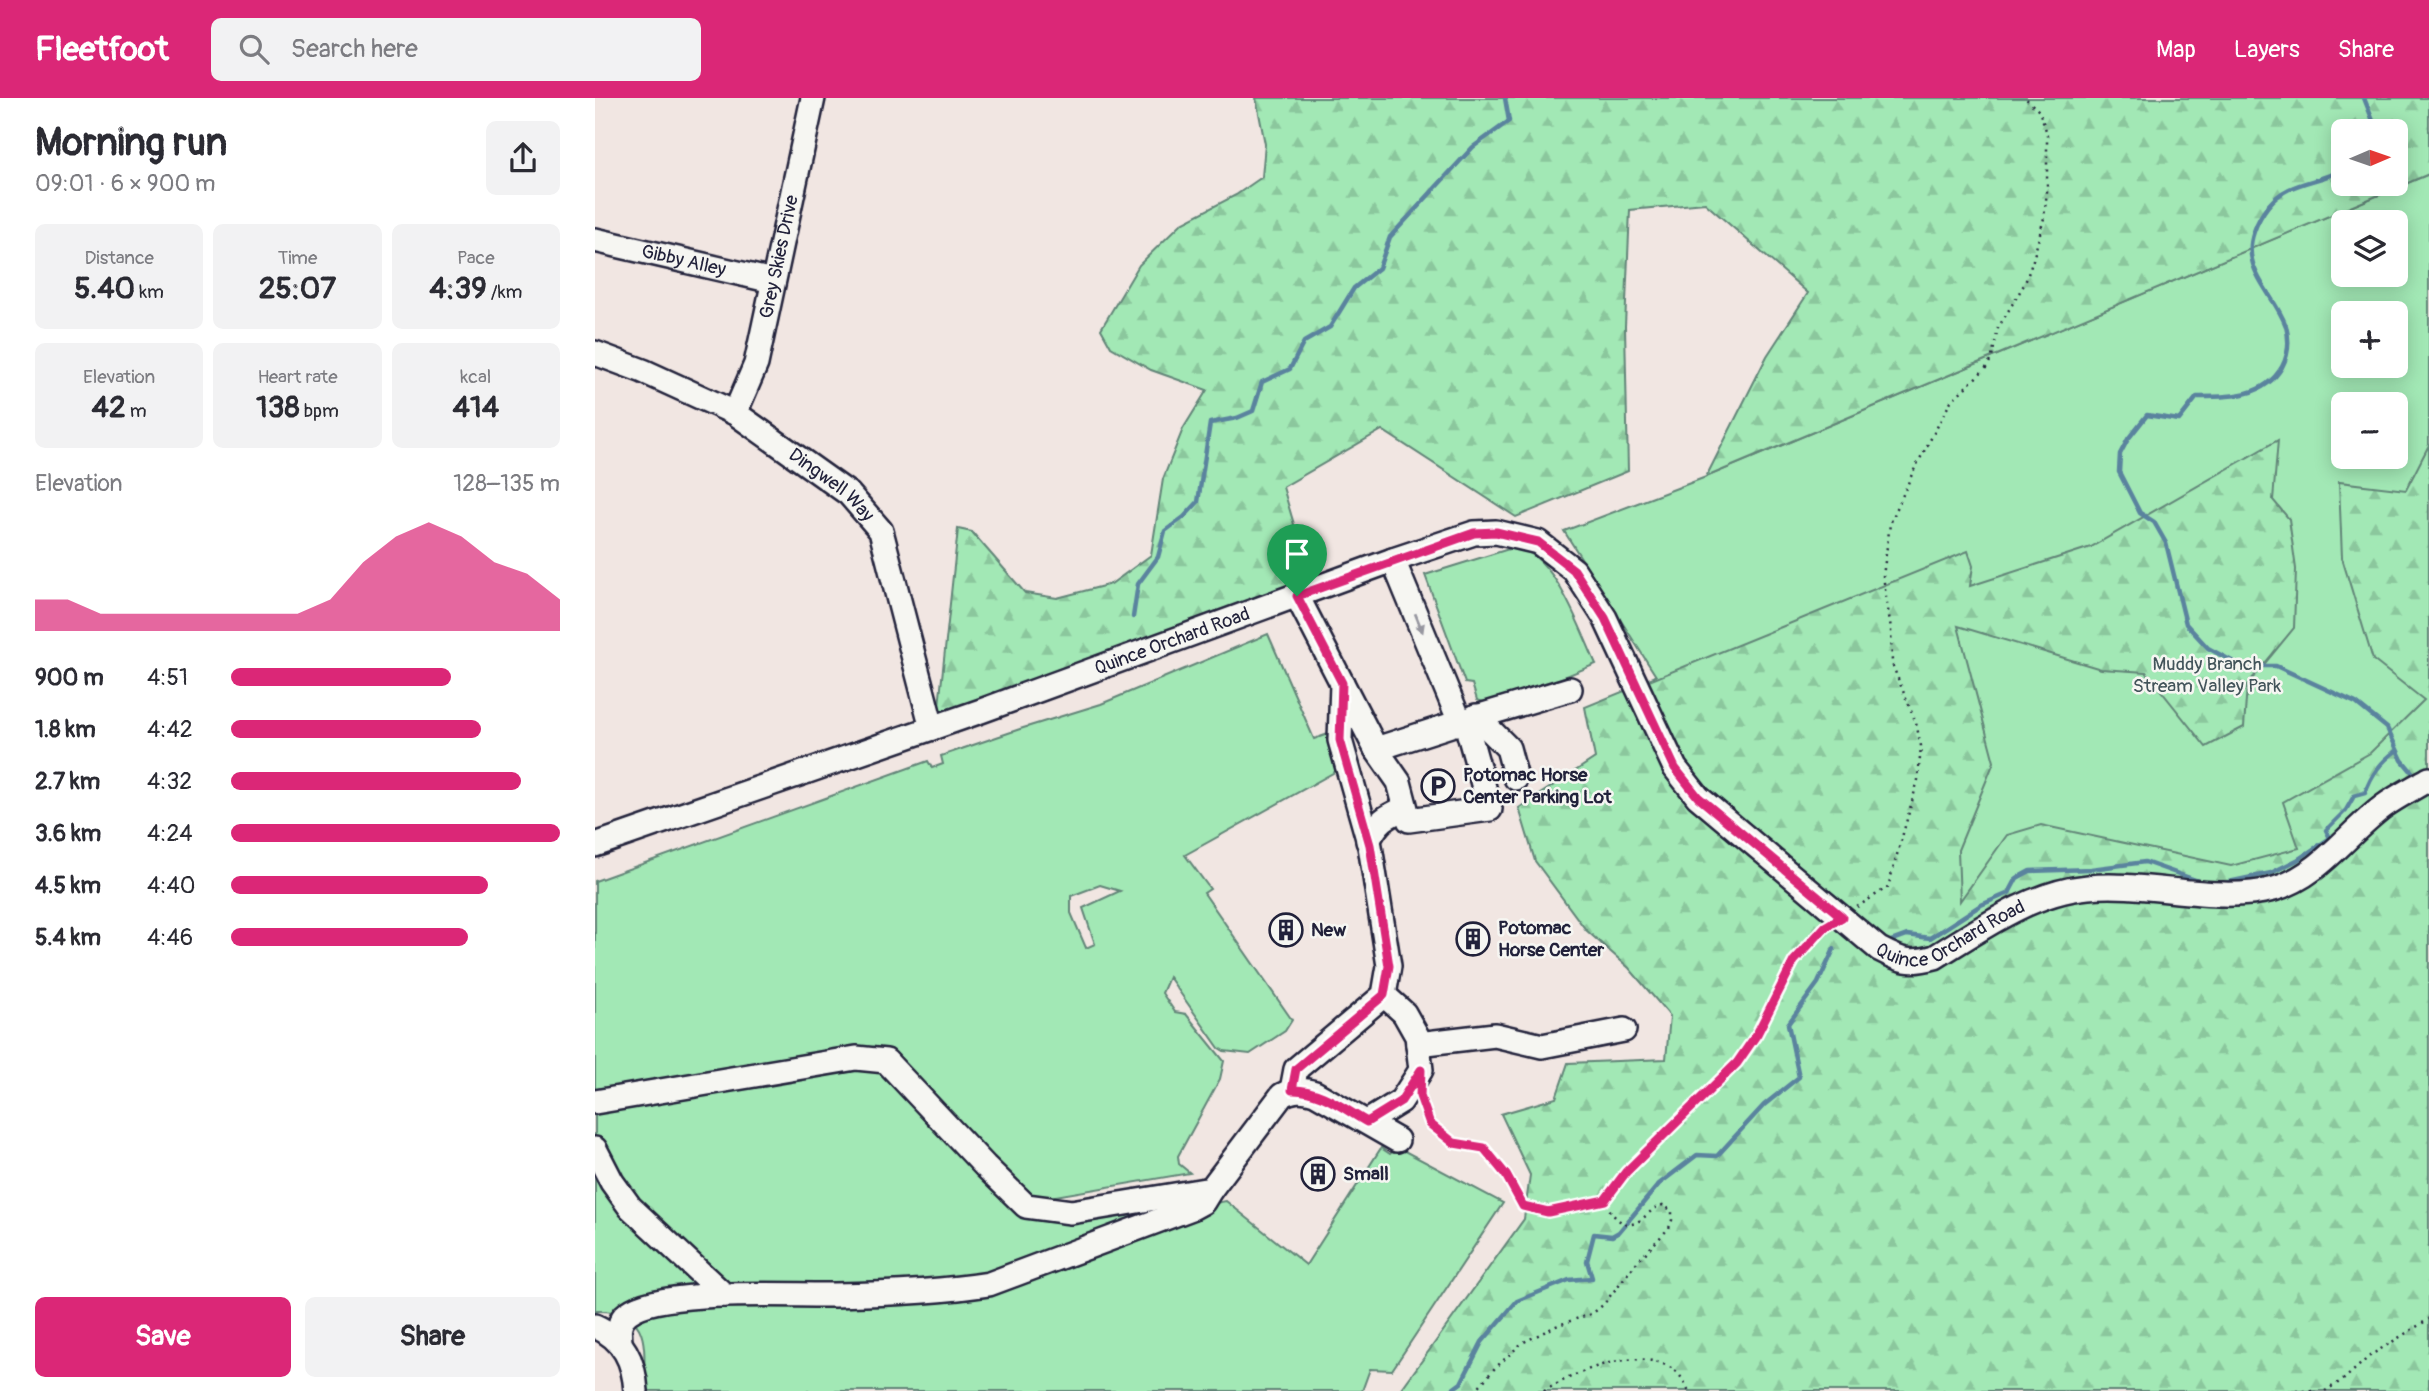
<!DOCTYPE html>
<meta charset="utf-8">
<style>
body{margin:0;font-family:Pangolin,sans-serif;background:#f2f2f3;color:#2b2b33;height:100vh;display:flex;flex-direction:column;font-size:26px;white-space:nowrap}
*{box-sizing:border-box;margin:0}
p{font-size:23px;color:#7c7c81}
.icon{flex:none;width:38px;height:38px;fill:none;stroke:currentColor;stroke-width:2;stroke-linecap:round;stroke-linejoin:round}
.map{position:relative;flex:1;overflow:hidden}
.details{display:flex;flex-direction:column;background:#fff;width:595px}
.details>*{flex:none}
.needle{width:46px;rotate:88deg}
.controls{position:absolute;left:1736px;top:21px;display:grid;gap:14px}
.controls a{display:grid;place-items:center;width:77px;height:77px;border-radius:10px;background:#fff;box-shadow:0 4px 18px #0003;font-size:35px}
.pin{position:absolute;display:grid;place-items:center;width:60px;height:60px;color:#fff;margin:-72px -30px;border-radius:50% 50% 50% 0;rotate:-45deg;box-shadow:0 0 7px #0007}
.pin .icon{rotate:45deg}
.round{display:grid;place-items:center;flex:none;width:74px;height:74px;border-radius:10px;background:#f2f2f3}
.head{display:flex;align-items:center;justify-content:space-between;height:119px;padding:0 35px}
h1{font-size:38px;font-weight:800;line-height:52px}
.metrics{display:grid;grid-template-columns:repeat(3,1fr);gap:10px;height:119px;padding:7px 35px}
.metrics div{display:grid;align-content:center;border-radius:10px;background:#f2f2f3;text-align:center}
.metrics b{font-size:30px;font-weight:800}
.metrics small{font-size:19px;font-weight:400}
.metrics p{font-size:19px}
.chart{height:196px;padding:14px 35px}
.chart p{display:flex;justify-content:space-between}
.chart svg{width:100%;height:126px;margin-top:7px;fill:#db2777;opacity:.7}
.action{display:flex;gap:14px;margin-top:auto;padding:14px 35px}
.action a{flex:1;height:80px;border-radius:10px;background:#db2777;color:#fff;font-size:28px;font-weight:800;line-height:80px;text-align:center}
.action a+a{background:#f2f2f3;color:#2b2b33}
ul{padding:0 35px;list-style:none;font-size:23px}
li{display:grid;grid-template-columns:112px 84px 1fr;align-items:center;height:52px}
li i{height:18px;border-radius:9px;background:#db2777}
header{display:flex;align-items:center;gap:42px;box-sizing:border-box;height:98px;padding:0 35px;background:#db2777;color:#fff}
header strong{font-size:33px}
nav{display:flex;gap:38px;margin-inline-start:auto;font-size:24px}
.search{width:490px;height:63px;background:#f2f2f3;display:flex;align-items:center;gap:18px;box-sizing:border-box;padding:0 24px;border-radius:10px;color:#7c7c81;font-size:26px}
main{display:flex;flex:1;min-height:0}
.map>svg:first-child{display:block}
.green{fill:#a2e8b5;stroke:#628578;stroke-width:2;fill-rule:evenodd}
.forest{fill:url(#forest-firs);stroke:#628578;stroke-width:2;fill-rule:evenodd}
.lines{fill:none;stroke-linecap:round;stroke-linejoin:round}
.stream{stroke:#5a839e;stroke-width:4.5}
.minor-casing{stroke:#22223b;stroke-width:28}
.path{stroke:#22223b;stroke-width:2.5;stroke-dasharray:2 5;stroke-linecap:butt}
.minor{stroke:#f6f6f2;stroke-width:23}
.oneway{fill:#9797a0}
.route-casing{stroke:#fff;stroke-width:14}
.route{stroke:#db2777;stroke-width:9}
.labels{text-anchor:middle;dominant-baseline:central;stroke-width:5;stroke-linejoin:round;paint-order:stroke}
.street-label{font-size:19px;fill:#22223b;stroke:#f6f6f2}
.park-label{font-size:19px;fill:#42545a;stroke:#f6f6f2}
.poi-label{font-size:19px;font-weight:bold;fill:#22223b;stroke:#f6f6f2;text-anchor:start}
</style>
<header>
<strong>Fleetfoot</strong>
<div class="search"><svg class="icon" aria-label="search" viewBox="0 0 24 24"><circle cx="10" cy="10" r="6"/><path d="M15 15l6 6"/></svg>Search here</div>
<nav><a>Map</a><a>Layers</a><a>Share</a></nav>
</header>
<main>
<section class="details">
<div class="head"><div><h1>Morning run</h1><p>09:01 · 6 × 900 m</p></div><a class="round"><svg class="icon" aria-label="share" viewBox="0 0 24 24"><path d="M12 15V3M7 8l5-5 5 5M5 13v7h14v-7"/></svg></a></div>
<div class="metrics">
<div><p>Distance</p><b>5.40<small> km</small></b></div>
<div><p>Time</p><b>25:07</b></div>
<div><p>Pace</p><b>4:39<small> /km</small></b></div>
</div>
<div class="metrics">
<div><p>Elevation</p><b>42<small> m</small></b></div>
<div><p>Heart rate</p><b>138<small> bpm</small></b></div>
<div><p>kcal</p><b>414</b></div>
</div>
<div class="chart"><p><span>Elevation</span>128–135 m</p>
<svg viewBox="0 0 160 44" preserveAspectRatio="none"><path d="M0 44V33L10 33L20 38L30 38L40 38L50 38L60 38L70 38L80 38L90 33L100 20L110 11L120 6L130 11L140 20L150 24L160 33V44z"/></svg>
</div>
<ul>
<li><b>900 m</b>4:51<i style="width:67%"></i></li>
<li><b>1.8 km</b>4:42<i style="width:76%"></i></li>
<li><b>2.7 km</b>4:32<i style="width:88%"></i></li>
<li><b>3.6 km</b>4:24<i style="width:100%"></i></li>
<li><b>4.5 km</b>4:40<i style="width:78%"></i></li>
<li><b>5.4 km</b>4:46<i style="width:72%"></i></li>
</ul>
<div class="action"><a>Save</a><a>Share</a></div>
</section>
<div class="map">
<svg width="1834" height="1293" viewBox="0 0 1834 1293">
<defs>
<pattern id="forest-firs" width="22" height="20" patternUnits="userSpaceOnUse" patternTransform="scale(1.75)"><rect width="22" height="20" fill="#a2e8b5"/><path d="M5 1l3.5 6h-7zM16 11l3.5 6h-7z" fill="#8bc79d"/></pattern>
</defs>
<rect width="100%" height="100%" fill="#f1e6e2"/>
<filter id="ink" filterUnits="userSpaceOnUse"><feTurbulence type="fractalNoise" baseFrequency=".0143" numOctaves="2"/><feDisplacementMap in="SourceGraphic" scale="14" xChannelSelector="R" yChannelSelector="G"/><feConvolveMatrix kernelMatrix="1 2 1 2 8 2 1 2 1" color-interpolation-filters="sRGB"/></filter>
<g filter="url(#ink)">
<path class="green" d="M1834,76v598l-102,79 -394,101 -292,-270 15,-6 -92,-145 142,-54zM1748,124h53v53h-53zM1748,215h53v53h-53zM1748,306h53v53h-53z
M917,450c41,-1 69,84 84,116l-101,41 -18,-5 -5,-16 -7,-1 -40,-108z
M673,536l46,105 14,-5 12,35 -155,86 25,34 -6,4 88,127 -7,11 -35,23 -26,-3 -5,-3 -50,-71 -7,16 13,19 11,2 38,47 -4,18 -42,77 1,8 11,9 -135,23 1,26 146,-26 8,8 16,-3 80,64 75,-117 9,6 7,-7 106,56 -111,167 -22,-1 -8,22h-718c0,-44 9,-82 -49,-80v-430l333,-120 4,7 11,-4 -2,-8 79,-27 81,-25zM505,787l20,6 -37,17 12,36 -9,4 -15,-35v-17z"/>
<path class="forest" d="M661,0h1173v76l-723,303 61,-121 41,-63 -103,-90 -75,7 -5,116 3,145 -112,46 -134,-87 -99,57 30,102 -388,141 14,-24 19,-177 14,3 53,61 32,5 54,-14 40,-29 12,-76 20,-50 24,-39 -56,-20 -40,-23 -10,-18 38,-64 43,-42 54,-28 26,-18 3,-33zM1748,33h53v53h-53z
M1683,342l-5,60 16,19 7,50 -2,59 -47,57 -3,42 -38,20 -60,-75 -45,-3 -143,-43 36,136 -36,88 2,51 47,-66 34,-10 190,41 68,-18 -16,-46 87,-49 54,-53 -51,-40 -31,-102 -3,-76 67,8 23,-45v946h-1029l124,-172 6,-44 -29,-61 55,-16 12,-35 98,-4 4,-43 -41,-48 -43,-38 -51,-69 -16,-53 76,-50 -10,-51 383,-156 5,15 -3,20 121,-39z"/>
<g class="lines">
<path class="stream" d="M1769,0l13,33
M1748,71c-25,15 -54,11 -75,37 -11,14 -21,36 -16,54 5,23 26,43 34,66 4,15 3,28 -4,41 -18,31 -53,30 -85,30l-18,23 -32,-5 -19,24 -8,15 -1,18 21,41 14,9 12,21 20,81 22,24 33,18h35l80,37 31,25 15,32 15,18
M538,519l5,-33 20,-27 7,-26 19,-14 14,-15 12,-79 27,-5 16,-7 9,-29 28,-13 14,-27 26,-15 24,-39 25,-20 11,-31 83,-90 36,-26 -4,-23
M1624,786l52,-11 26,-13 33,-22 -4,-8 20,-20 8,-14 11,-3c7,-20 16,-31 32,-43
M1293,844l19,-7 23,3 51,-33 28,-12 8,-15 13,-7 61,-2 54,-7 59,21
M855,1293l11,-8 21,-41 35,-41 52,-21 23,-2 -5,-17 7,-27 18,2 7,-4 40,-48 38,-29 20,1 47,-51 35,-28 -11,-53 30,-41 16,-34"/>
<defs>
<g id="minor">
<path id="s1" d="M0,142l178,41"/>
<path id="s2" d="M0,255l48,18 92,42 114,81 32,37 51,197"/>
<path id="s3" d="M140,315l21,-49 57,-266"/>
<path d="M702,498l79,153 84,-27 -67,-162"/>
<path d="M881,618l32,32 8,30"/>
<path d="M865,624l110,-33"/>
<path d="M781,651l23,33 10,38 81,-11 -25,-89"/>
<path d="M773,743c11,-21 17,-24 37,-33"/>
<path id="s4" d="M0,747l386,-134 412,-151 81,-27 22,-1 42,10 36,28 31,48 70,150 23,29 181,152c23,12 31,15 56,8 47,-29 97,-65 153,-70 59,-6 129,17 186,2 46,-13 73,-56 110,-83 14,-10 30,-18 45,-27"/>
<path d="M823,946l77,-9 47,11 82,-16"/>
<path d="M697,992l4,-21 88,-74 5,-29 -19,-120 -30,-106 2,-57"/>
<path d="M0,1004l261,-44 30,3 99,105 41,40 45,6 140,-23 71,-94c12,-6 20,-6 33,-2l82,47"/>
<path d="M772,1024l34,-21 20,-31 -4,-34 -13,-23 -20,-18"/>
<path d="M0,1051l17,33 18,25 94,88"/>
<path d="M0,1228c29,13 39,35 41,65"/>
<path d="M25,1244c-1,-11 -2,-22 8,-29 32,-25 162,-17 206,-18 51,-1 104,-3 155,-11l203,-76 11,-6 8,-13"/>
</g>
</defs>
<use href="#minor" class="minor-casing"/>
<path class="path" d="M1262,809l31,-20 30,-107 3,-34 -5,-23 -24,-59 -1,-35 -8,-53 7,-52 23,-52 38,-71 36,-34 5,-10 6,-29 27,-45 8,-23 11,-42 3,-27v-58l-8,-22 -14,-13
M827,1003l8,22 24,20 30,5 22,27 17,31 24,5 58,-11
M1010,1102l21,-28 111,-109 20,-29 37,-73 31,-34
M880,1293l19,-22 28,-26 34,-17 37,-13 10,-8 34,-43 32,-34 3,-8v-9l-9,-6c-11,3 -15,10 -24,16 -16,11 -30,-9 -34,-21
M949,1293c35,-20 90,-46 129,-22 7,4 12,15 16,22
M1645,1293h75
M1730,1293l18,-11 28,-25 58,-36"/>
<use href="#minor" class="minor"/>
</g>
<defs><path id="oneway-solid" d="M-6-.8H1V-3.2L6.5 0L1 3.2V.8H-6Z" transform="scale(1.75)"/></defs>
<use class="oneway" href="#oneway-solid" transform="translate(824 525) rotate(68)"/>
</g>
<g class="lines" filter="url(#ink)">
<defs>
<path id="route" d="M901,434l42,10 36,28 31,48 70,150 23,29 144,120 -17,10 -31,34 -37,73 -20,29 -111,109 -21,28 -57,12 -25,-6 -17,-31 -22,-27 -30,-5 -24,-19 -10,-28 1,-26 -20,31 -34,21c-23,-13 -48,-33 -75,-32l4,-21 88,-74 5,-29 -19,-121 -30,-105 2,-57 -45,-87 177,-63z"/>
</defs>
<use href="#route" class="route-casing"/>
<use href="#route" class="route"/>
</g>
<defs>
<symbol id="parking-ring" viewBox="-11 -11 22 22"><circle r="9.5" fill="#f6f6f2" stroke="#22223b" stroke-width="1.5"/><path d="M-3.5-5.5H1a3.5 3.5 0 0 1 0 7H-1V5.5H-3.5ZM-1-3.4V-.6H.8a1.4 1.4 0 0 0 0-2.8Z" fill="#22223b"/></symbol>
<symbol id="building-ring" viewBox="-11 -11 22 22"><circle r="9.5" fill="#f6f6f2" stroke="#22223b" stroke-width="1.5"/><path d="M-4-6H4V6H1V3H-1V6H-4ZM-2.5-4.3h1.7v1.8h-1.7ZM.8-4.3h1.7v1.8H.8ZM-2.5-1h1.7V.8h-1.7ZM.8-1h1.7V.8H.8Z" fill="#22223b"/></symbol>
</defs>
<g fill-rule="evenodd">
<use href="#parking-ring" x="824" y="669" width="38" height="38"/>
<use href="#building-ring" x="672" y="813" width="38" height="38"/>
<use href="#building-ring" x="859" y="822" width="38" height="38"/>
<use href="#building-ring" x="704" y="1057" width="38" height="38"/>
</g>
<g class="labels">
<g class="street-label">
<text stroke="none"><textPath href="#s3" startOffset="163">Grey Skies Drive</textPath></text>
<text stroke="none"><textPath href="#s1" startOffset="91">Gibby Alley</textPath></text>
<text stroke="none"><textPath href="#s2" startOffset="273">Dingwell Way</textPath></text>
<text stroke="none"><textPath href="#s4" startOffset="612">Quince Orchard Road</textPath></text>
<text stroke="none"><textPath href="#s4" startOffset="1619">Quince Orchard Road</textPath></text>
</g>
<g class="park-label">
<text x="1612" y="566">Muddy Branch<tspan x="1612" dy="22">Stream Valley Park</tspan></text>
</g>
<g class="poi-label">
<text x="868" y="677">Potomac Horse<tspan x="868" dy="22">Center Parking Lot</tspan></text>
<text x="903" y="830">Potomac<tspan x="903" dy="22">Horse Center</tspan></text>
<text x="716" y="832">New</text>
<text x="748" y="1076">Small</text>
</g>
</g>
</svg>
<div class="controls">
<a><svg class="needle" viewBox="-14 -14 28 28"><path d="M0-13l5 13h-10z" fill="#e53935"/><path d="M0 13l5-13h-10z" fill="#7c7c81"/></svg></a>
<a><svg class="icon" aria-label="layers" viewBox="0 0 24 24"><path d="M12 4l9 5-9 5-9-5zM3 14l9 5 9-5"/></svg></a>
<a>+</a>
<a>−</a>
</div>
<div class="pin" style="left:702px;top:498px;background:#1e9e55"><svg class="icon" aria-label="arrive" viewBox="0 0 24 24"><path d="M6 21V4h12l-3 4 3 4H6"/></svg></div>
</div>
</main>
